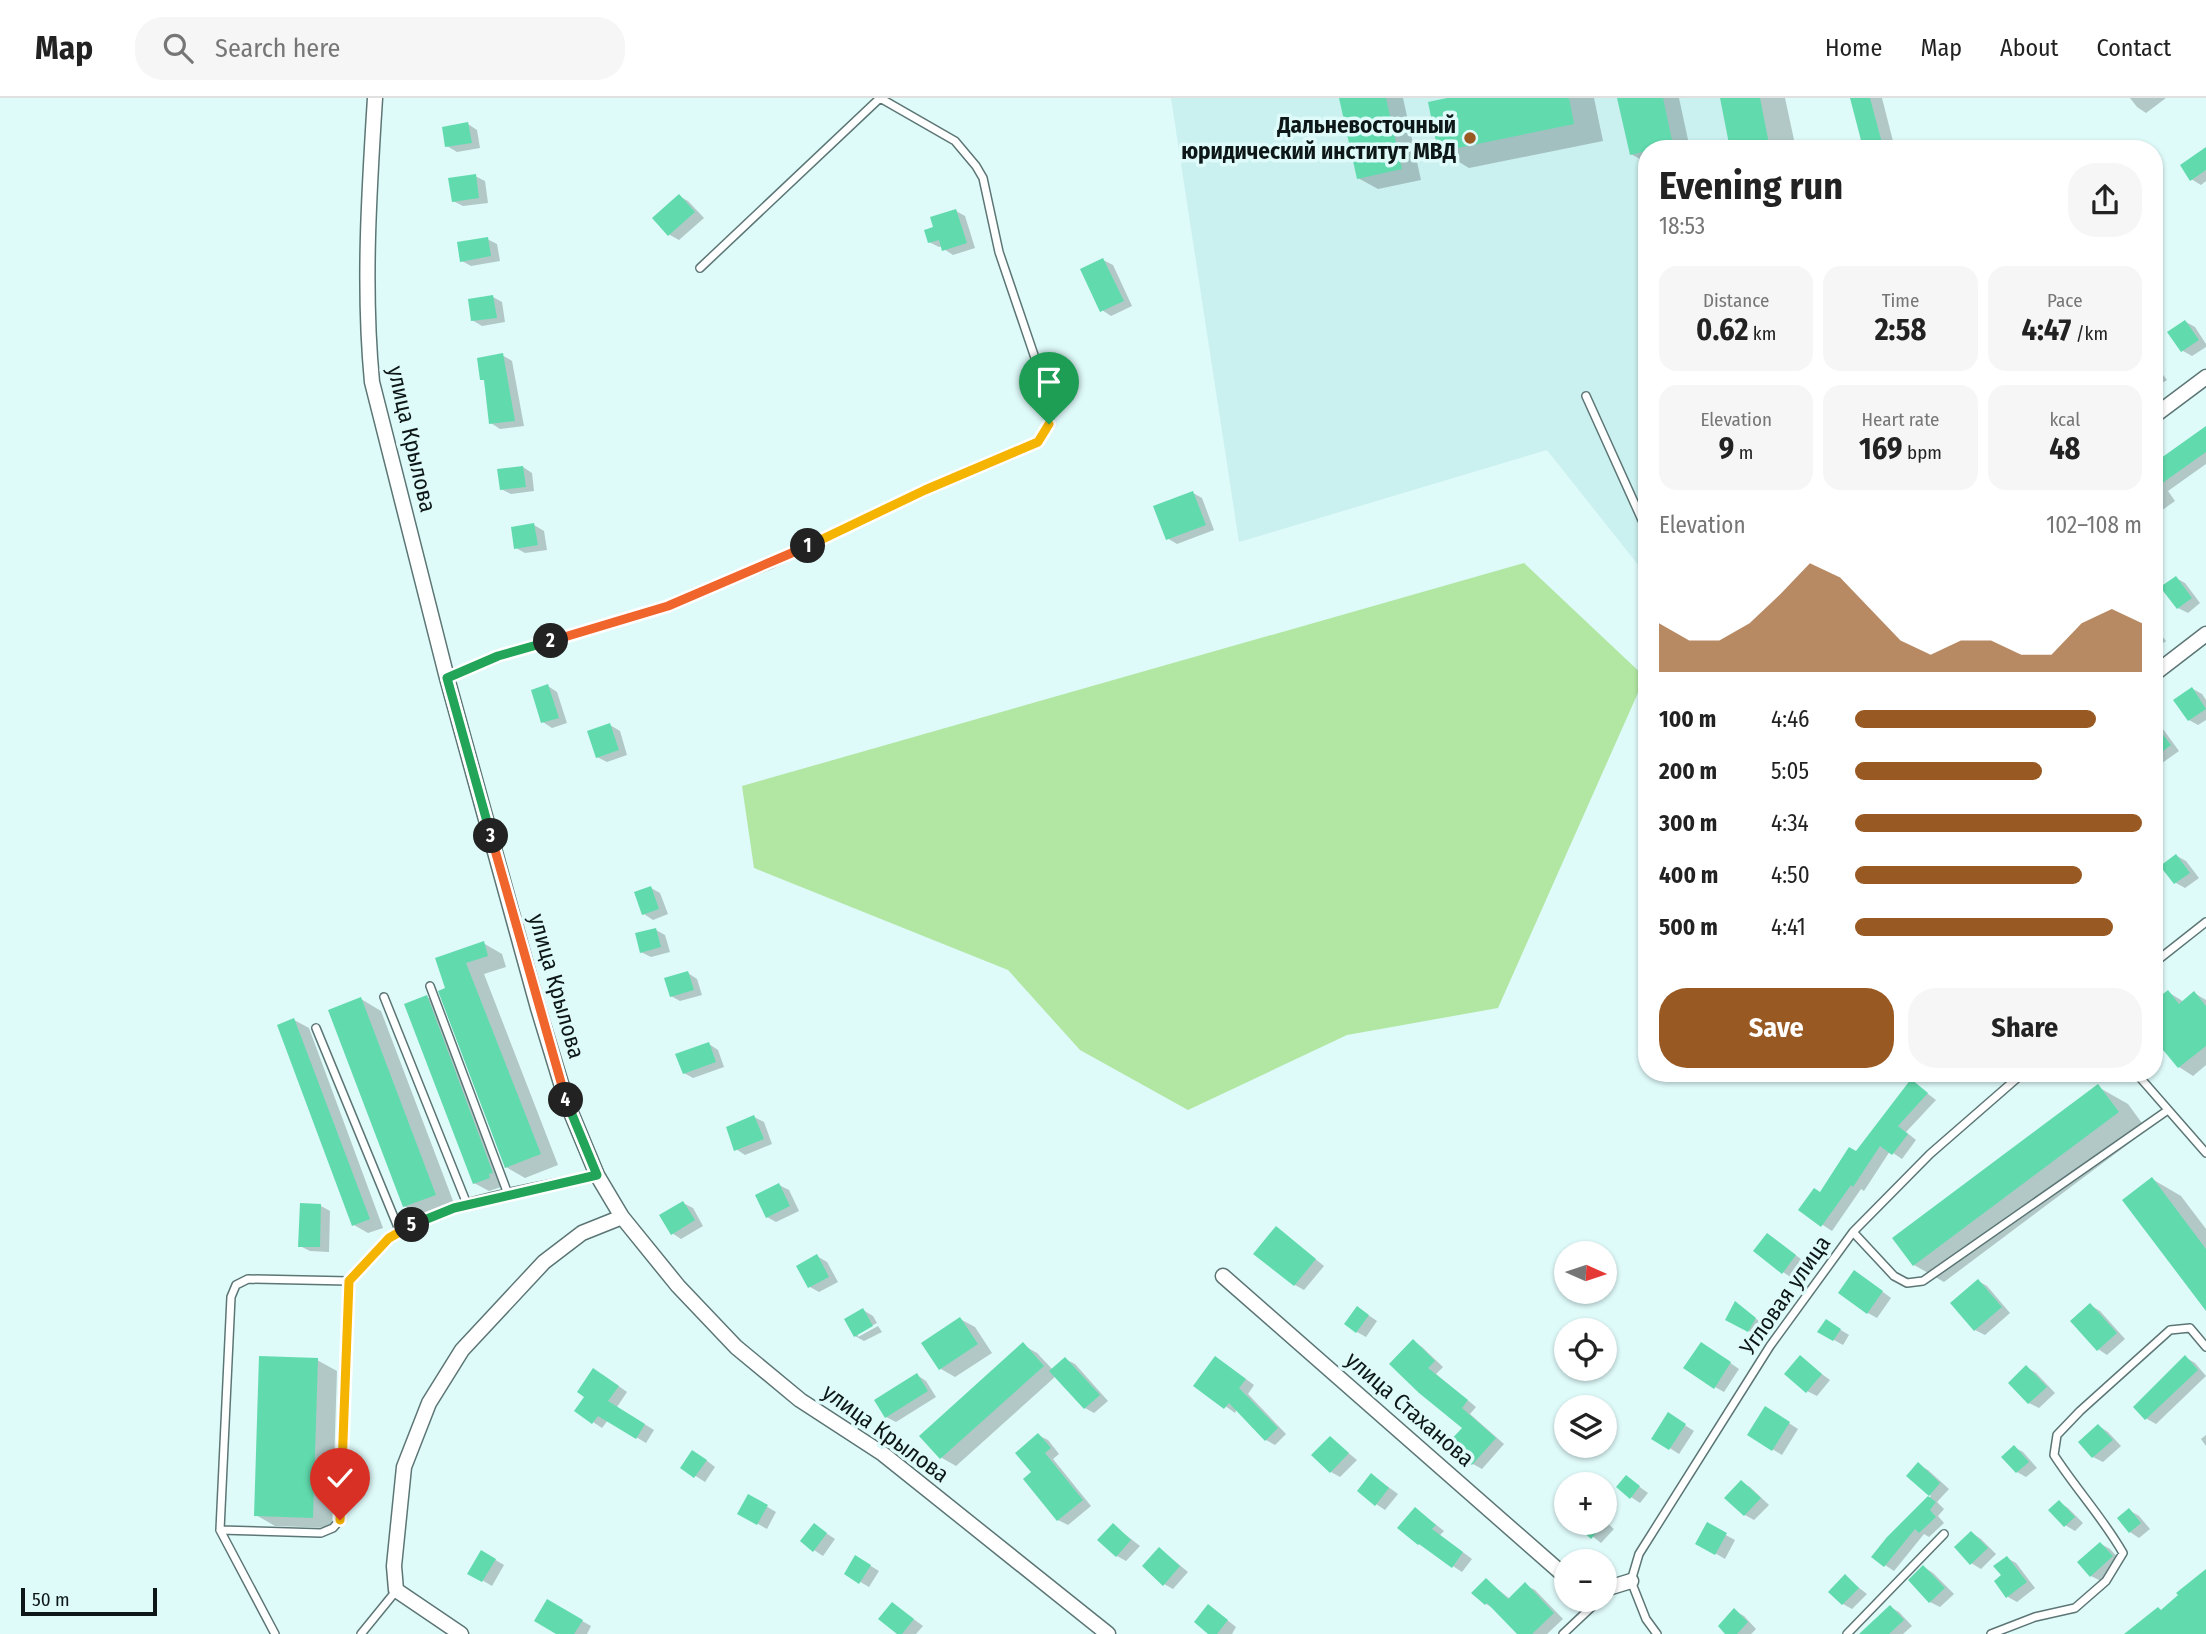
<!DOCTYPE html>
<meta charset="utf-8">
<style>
body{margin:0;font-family:"Fira Sans Condensed",sans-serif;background:#f6f6f6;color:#222;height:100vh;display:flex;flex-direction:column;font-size:26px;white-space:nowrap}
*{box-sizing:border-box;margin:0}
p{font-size:23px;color:#767676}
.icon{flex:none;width:38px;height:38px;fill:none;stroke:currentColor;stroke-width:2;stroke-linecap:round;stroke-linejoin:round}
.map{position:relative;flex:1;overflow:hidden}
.panel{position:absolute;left:1638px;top:42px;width:525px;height:942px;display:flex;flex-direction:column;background:#fff;border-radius:28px;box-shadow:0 2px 5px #0004}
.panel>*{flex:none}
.needle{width:46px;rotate:93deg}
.fabs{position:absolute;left:1554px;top:1143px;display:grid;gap:14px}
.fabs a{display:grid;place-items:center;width:63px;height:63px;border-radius:50%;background:#fff;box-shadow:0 2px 5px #0004;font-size:35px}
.scale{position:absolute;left:21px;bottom:18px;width:136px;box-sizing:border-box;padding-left:7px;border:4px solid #0d1717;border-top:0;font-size:19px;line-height:24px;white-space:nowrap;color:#0d1717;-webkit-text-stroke:5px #defaf9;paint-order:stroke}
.pin{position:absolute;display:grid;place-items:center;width:60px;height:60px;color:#fff;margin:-72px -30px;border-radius:50% 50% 50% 0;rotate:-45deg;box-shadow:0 0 7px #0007}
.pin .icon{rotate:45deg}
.km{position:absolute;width:35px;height:35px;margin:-18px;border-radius:50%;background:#222;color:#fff;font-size:19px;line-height:35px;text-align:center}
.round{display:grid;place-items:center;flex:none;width:74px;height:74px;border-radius:28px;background:#f6f6f6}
.overview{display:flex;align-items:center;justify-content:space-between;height:119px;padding:0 21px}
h1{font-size:38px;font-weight:700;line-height:52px}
.metrics{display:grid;grid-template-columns:repeat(3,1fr);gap:10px;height:119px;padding:7px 21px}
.metrics div{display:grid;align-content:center;border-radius:18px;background:#f6f6f6;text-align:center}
.metrics b{font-size:30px;font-weight:700}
.metrics small{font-size:19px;font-weight:400}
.metrics p{font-size:19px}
.chart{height:196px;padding:14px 21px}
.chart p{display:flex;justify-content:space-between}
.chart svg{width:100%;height:126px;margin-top:7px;fill:#995922;opacity:.7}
.cta{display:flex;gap:14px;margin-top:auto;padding:14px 21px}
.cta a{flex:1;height:80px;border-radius:28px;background:#995922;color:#fff;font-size:28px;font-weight:700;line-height:80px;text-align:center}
.cta a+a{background:#f6f6f6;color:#222}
ul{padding:0 21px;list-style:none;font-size:23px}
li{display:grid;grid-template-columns:112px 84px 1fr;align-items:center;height:52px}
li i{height:18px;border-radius:9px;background:#995922}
header{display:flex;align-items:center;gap:42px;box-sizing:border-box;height:98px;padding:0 35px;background:#fff;border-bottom:2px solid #e0e0e0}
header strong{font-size:33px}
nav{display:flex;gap:38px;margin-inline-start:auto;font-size:24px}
.search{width:490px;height:63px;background:#f6f6f6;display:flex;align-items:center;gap:18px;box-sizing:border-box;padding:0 24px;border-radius:28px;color:#767676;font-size:26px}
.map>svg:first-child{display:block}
.built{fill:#caf0ef}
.green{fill:#b2e7a3}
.shadow{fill:#0003}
.building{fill:#61dbae}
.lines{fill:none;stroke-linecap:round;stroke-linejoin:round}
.lane-casing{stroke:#5c7675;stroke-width:10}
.street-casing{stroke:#5c7675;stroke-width:17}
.lane{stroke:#fff;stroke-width:7}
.street{stroke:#fff;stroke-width:14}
.split-1-casing{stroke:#fff;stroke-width:14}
.split-2-casing{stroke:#fff;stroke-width:14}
.split-3-casing{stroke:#fff;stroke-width:14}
.split-4-casing{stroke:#fff;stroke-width:14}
.split-5-casing{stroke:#fff;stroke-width:14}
.split-6-casing{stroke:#fff;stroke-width:14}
.split-1{stroke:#f5b400;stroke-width:9}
.split-2{stroke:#f0652b;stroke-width:9}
.split-3{stroke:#22a559;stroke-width:9}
.split-4{stroke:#f0652b;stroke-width:9}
.split-5{stroke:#22a559;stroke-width:9}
.split-6{stroke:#f5b400;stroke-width:9}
.poi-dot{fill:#995922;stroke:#defaf9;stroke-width:2.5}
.labels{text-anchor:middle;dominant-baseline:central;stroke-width:7;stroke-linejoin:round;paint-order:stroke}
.poi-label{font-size:23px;font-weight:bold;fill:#0d1717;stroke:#defaf9;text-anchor:end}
.street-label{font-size:23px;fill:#0d1717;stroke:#defaf9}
</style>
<header>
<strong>Map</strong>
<div class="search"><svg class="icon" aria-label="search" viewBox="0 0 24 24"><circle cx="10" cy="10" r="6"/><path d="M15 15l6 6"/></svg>Search here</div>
<nav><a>Home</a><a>Map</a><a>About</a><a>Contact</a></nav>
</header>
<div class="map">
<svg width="2206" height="1536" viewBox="0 0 2206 1536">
<rect width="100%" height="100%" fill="#defaf9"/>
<path class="built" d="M1171,0h586l10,51h-120v427l-100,-126 -308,92z"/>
<path class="green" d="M1524,465l121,114 -147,331 -151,27 -159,75 -108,-60 -72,-80 -254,-102 -12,-82z"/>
<path class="shadow" d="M1341,0h62l18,82 -43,9 -20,-11z
M1455,0h139l9,43 -134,27 -30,-18z
M1619,0h60l11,51h-43v14l-16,-9z
M1721,0h64l11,51h-64z
M1851,0h31l13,51 -31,-2z
M2130,0h36l-20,15 -9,-6z
M468,26l9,6 3,18 -23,4 -10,-6z
M2206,52v31l-5,4 -10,-6z
M475,78l10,5 3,22 -25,3 -10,-5z
M679,98l9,5 16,17 -25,22 -9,-5 -15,-17z
M956,113l9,5 10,32 -22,7 -9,-6 -1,-3 -4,1 -10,-5 6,-14z
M487,141l10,5 3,17 -29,5 -9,-5z
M1103,162l10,5 19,41 -21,10 -9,-6z
M493,199l9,5 3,20 -23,4 -10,-6z
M2186,224l9,5 11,17v3l-14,9 -9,-5z
M502,257l10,6 12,65 -24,3 -9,-6 -6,-42 -3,-2z
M2154,265l13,17 -13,8z
M2206,330v36l-38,27 7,10 -21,15v-51z
M523,369l9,6 2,18 -23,3 -10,-5z
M1193,395l9,5 12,32 -37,14 -10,-6z
M534,427l10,6 3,19 -22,3 -9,-5z
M2176,480l9,5 15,20 -12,10 -10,-5z
M2154,528l12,15 -12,9z
M548,588l9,6 10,31 -15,5 -9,-6z
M2193,591l9,5 4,6v20l-8,5 -9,-5z
M2154,624l6,3 19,26 -21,15 -4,-2z
M610,627l10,6 7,24 -20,7 -10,-5z
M2177,758l9,5 13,17 -14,10 -9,-5 -13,-17z
M651,790l9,5 8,21 -15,6 -9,-6z
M2154,798l8,9 -8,7z
M656,832l9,5 5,17 -19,5 -10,-5z
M483,845l19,11 4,13 -22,7 74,191 -33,13 -19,-11 -69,-208z
M688,875l9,6 5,16 -22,6 -9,-5z
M2168,894l16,10 10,-9 12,7v65l-13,11 -14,-9z
M427,899l14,8 66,176 -4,2 1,3 -15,5 -15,-8z
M361,901l20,12 74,195 -31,12 -20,-12z
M294,922l15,8 74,200 -15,5 -14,-8z
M709,946l9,6 6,17 -31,11 -9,-5z
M1911,983l25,19 -30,32 10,8 -14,19 -12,-8 -26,40 -3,-2 -29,42 -32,-21 21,-17 35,-40z
M2098,989l30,17 19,26 -203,152 -30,-17z
M754,1019l10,5 8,22 -27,11 -9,-6z
M2152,1081l29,17 25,33v79z
M779,1087l10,5 10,21 -23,11 -9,-5z
M683,1105l10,5 10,18 -22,13 -9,-6z
M321,1108l9,5 -1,41 -19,-1 -10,-5z
M1277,1130l47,38 -20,24 -9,-5z
M1768,1137l37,27 -13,16 -9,-6z
M817,1158l10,6 11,20 -19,10 -9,-5z
M1864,1180l27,20 -14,20 -9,-5z
M1978,1183l9,5 23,27 -25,22 -10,-5 -23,-27z
M1736,1205l28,22 -6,11 -31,-17z
M2090,1207l10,6 25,28 -18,16 -9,-6z
M1358,1210l19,13 -11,16 -9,-5z
M863,1212l10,6 4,7 -19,10v4l20,-11 4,6 -18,9 -9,-5z
M960,1221l15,8 17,26 -37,24 -14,-8z
M1836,1229l13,8 -6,10 -23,-13z
M1413,1243l9,6 21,20 -7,7 40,33 -6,7 34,30 -22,25 -9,-5 -9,-36 -44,-36z
M1023,1247l14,8 16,17 12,-11 10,5 33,37 -14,12 -9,-5 -29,-32 -100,90 -14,-8 -20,-22z
M1710,1251l29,20 -15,23 -9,-5z
M2185,1259l10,6 11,13 -50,48 -9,-5 -12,-12z
M1800,1260l30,22 -13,16 -10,-5z
M317,1262l20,11 -5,157 -57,-2 -19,-11z
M1224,1265l30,22 -6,9 38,40 -11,11 -9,-5 -29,-31 -2,4 -39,-28z
M2026,1269l10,6 19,20 -16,15 -10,-5 -19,-20z
M603,1277l24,17 -10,15 37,23 -8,13 -38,-23 -6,8 -9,-6z
M917,1277l9,6 10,16 -40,25 -10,-5z
M1775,1316l23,15 -16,26 -33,-20z
M1669,1317l25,16 -15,23 -25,-16z
M2099,1328l9,6 13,14 -18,16 -10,-5 -13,-15z
M1038,1337l10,5 11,14 -6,5 38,47 -23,19 -10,-5 -24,-47z
M2206,1337v11l-5,-7z
M1330,1340l27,22 -17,17 -9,-5z
M2014,1349l9,5 14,16 -11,9 -9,-5z
M702,1359l13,10 -10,15 -23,-15z
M1919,1367l9,5 21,19 -12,13 7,7 -6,7 6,7 -15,14 -5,-3 -30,37 -9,-6 3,-27 43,-42 -23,-20z
M1372,1377l26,19 -13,16 -9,-6z
M1626,1379l22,16 -8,10 -9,-6z
M1741,1384l9,5 19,18 -15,15 -9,-5z
M749,1398l27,16 -9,17 -28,-16z
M2059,1404l9,6 15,15 -8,8 -10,-6z
M1416,1411l28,22 -4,4 32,24 -10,13 -43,-28z
M2129,1412l10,6 11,13 -11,9 -9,-6z
M1605,1423l9,8 -13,14 -24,-19z
M814,1427l21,14 -12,17 -9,-6z
M1113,1427l27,21 -14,15 -9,-5z
M1707,1427l28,15 -10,19 -27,-16z
M1972,1435l9,6 15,15 -15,15 -10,-6z
M2101,1446l9,5 12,13 -21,19 -10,-5z
M1160,1451l28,23 -15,17 -9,-5z
M482,1454l22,13 -12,21 -22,-13z
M856,1459l23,14 -10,16 -22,-13z
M2007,1460l9,5 19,25 -18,14 -9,-5 -5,-21z
M1924,1469l9,6 21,21 -14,13 -10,-5 -20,-22z
M1845,1479l22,17 -15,15 -9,-5z
M1486,1482l24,19 15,-14 10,5 28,29 -16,15h-28l-24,-25 -9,-5z
M547,1503l44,25 -4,8h-27z
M893,1506l30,22 -7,8h-16z
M1890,1509l9,5 13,14 -9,8h-36z
M1735,1513l9,5 12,13 -5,5h-24z
M1217,1514l19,15 -4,7h-21z"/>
<path class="building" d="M1339,0h47l16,71 -45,10z
M1447,0h122l5,26 -136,28 -10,-50z
M1617,0h46l10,47 -26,4v2l-17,4z
M1720,0h40l10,51h-40z
M1850,0h20l12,45 -19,5z
M468,24l4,21 -27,4 -3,-20z
M2206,49v23l-16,11 -10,-16z
M476,76l3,24 -27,4 -4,-24z
M679,96l16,18 -27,24 -16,-18z
M956,111l11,34 -25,8 -3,-11 -11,3 -4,-13 9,-3 -3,-10z
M488,139l3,19 -31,6 -3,-20z
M1103,160l21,43 -24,11 -20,-43z
M493,197l4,23 -26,3 -3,-22z
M2185,222l14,20 -18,12 -14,-20z
M503,255l12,68 -26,3 -5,-44h-4l-3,-22z
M2206,328v26l-52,37v-26z
M523,368l3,21 -26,3 -3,-21z
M1193,393l13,34 -40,15 -13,-34z
M534,425l4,22 -24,4 -3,-22z
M2176,478l16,22 -15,11 -17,-22z
M548,586l11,34 -18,5 -10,-33z
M2192,589l14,22 -18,12 -15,-21z
M610,625l9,27 -23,8 -9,-27z
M2154,625l17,22 -17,13z
M2176,756l14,19 -16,11 -14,-18z
M651,788l8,23 -17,6 -8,-23z
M656,830l5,19 -21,6 -5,-20z
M484,843l4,15 -22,7 75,191 -36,14 -67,-177 7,-3 -10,-30z
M688,873l6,19 -24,7 -6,-19z
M2168,892l11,14 15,-13 12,15v40l-28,22 -24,-29v-38z
M427,897l66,178 -4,1 1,4 -17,6 -69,-180z
M361,899l75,198 -33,12 -75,-197z
M294,920l76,201 -18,7 -75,-201z
M709,944l7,20 -33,12 -8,-20z
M1911,981l17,14 -30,33 10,8 -16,21 -12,-9 -27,41 -2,-2 -30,42 -23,-17 16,-22 6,4 29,-45 7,4z
M2098,986l21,28 -206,154 -21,-28z
M754,1017l10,24 -30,12 -8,-24z
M2152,1079l54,72v62l-84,-111z
M779,1085l11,23 -24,12 -11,-23z
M683,1103l12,19 -24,15 -12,-20z
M300,1105l21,1 -1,43h-22z
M1276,1128l40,33 -22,27 -41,-32z
M1767,1135l29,22 -14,19 -29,-23z
M817,1156l12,23 -21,11 -12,-22z
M1854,1172l29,21 -16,23 -29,-21z
M1978,1181l24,28 -28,24 -24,-28z
M1735,1203l21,17 -8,14 -23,-12z
M2090,1205l27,30 -20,18 -27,-30z
M1357,1208l12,9 -13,18 -12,-9z
M863,1210l10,18 -19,11 -10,-18z
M960,1219l18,27 -39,26 -18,-27z
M1826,1221l15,10 -8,12 -16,-9z
M1413,1241l22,22 -7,7 40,32 -6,8 34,30 -24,27 -25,-21 15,-16 -43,-35 -30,-29z
M1023,1244l21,24 -104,93 -21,-23z
M1701,1244l30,20 -17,27 -31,-21z
M1800,1257l22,19 -16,19 -22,-19z
M2185,1257l13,15 -53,50 -12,-13z
M259,1258l59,2 -5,160 -59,-2z
M1215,1258l31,23 -7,9 39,40 -13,13 -36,-38 -5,6 -31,-23z
M1065,1259l35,38 -16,14 -35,-38z
M2026,1267l21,22 -19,17 -20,-21z
M593,1270l26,18 -11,15 37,23 -9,15 -38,-23 -6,8 -18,-13 10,-14 -7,-5z
M917,1275l11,18 -43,27 -11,-18z
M1765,1308l25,16 -18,29 -25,-16z
M1668,1314l18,12 -17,26 -18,-11z
M2098,1326l15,16 -21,18 -14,-16z
M1038,1335l13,15 -6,5 38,47 -26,21 -34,-42 8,-7 -16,-19z
M1330,1338l19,17 -19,20 -19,-18z
M2014,1347l15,17 -13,11 -15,-16z
M692,1352l15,10 -13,18 -14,-10z
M1918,1364l22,21 -11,13 -23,-20z
M1371,1375l18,15 -14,18 -18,-15z
M1626,1377l14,11 -10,13 -14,-12z
M1741,1382l20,18 -17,18 -20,-18z
M748,1396l20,11 -11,20 -20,-11z
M1928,1398l8,6 -6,8 6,7 -17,16 -4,-4 -31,38 -13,-10 16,-20z
M2059,1402l16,17 -11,10 -16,-17z
M1415,1409l21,18 -4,4 31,23 -11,16 -33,-24 -1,1 -21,-17z
M2129,1410l12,15 -12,10 -12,-15z
M1573,1424h33l-15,17z
M1707,1424l20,11 -12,22 -20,-11z
M814,1425l13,10 -14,19 -13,-11z
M1113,1425l18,17 -15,17 -19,-17z
M1971,1433l17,17 -18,17 -16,-18z
M2100,1444l13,14 -23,21 -13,-15z
M1159,1449l21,19 -17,20 -21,-20z
M481,1452l15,9 -14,23 -15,-8z
M855,1457l16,10 -12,19 -15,-10z
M2007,1458l20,26 -21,16 -12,-17 7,-6 -8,-9z
M1923,1467l22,23 -16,15 -21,-23z
M2206,1471v65h-82l34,-27 3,3 17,-15 -2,-2z
M1845,1476l14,14 -17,17 -14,-13z
M1486,1480l22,21 17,-17 29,31 -22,21h-15l-30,-31 -2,2 -14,-12z
M547,1501l36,21 -9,14h-18l-22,-13z
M892,1504l22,17 -12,15h-5l-19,-15z
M1208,1506l20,16 -11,14h-9l-14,-12z
M1890,1507l14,15 -15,14h-30z
M1734,1510l14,14 -11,12h-12l-7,-8z"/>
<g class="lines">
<defs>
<path id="lane" d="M700,170l180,-170
M1586,298l61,135
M447,580l51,-22 170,-50 103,-42 154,-74 113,-48c10,-12 14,-24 12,-40l-51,-150 -16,-74 -7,-12 -21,-25 -75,-43
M2154,865l52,-41
M430,888l78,208
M384,899l83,207
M316,930l84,204
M2136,975l70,80
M1853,1134l41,44 13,7 16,-2 245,-171
M349,1183l-101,-2 -12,6 -5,12 -11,233 101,3 12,-5 7,-8 9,-239c13,-14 26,-33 41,-44 52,-36 145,-50 207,-62
M220,1432l55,104
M361,1536l35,-43
M1563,1536l36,-34
M1657,1536l-11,-15 -15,-38 8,-27 131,-208 83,-114 77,-78 93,-81
M1847,1536l97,-100
M1991,1536l44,-17 40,-9 31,-27 17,-28c-20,-35 -47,-64 -69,-98l3,-20 23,-24 90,-81 20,-2 16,19"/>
<path id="street" d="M375,0c-6,94 -12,191 -3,284l75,296 91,330 29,95 30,72 25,42 56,69 58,61 64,53 83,54 225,180
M2154,318l52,-39
M2154,576l52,-40
M1223,1178l343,301
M1605,1491l26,-8
M461,1536l-65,-44 -2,-24 10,-99 25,-64 33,-53 82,-88 38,-29 40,-16"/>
</defs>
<use href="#lane" class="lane-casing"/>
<use href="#street" class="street-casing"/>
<use href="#lane" class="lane"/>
<use href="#street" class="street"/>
</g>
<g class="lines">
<defs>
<path id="split-1" d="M808,448l117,-56 113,-48 11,-18"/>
<path id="split-2" d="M551,543l117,-35 140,-60"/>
<path id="split-3" d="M491,738l-44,-158 51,-22 53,-15"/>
<path id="split-4" d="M491,738l75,264"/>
<path id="split-5" d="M412,1127l42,-17 143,-33 -31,-75"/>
<path id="split-6" d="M340,1422l9,-239 40,-43 23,-13"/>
</defs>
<use href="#split-1" class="split-1-casing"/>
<use href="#split-2" class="split-2-casing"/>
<use href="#split-3" class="split-3-casing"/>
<use href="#split-4" class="split-4-casing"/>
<use href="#split-5" class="split-5-casing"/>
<use href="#split-6" class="split-6-casing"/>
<use href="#split-1" class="split-1"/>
<use href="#split-2" class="split-2"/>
<use href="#split-3" class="split-3"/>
<use href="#split-4" class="split-4"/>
<use href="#split-5" class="split-5"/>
<use href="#split-6" class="split-6"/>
</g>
<circle class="poi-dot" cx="1470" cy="40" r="7"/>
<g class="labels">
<g class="poi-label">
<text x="1456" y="27">Дальневосточный<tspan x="1456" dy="26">юридический институт МВД</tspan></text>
</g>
<g class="street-label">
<text transform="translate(412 341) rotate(77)">улица Крылова</text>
<text transform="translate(557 888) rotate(74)">улица Крылова</text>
<text transform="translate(1785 1197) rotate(-55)">Угловая улица</text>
<text transform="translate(1410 1311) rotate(41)">улица Стаханова</text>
<text transform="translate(886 1335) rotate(36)">улица Крылова</text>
</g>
</g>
</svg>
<div class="fabs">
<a><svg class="needle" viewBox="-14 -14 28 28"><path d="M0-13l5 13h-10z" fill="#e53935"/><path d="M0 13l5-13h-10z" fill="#767676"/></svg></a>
<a><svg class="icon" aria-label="locate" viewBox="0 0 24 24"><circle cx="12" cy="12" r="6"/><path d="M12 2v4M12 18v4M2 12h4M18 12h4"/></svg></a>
<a><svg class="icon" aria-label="layers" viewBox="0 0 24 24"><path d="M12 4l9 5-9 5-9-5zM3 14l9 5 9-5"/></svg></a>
<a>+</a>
<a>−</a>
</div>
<div class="scale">50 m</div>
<div class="pin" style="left:1049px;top:326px;background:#1e9e55"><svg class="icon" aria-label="arrive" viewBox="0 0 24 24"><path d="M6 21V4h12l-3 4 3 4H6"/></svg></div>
<div class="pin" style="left:340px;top:1422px;background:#d93025"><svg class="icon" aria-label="check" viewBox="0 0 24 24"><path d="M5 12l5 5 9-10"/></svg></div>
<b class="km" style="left:808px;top:448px">1</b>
<b class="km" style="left:551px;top:543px">2</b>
<b class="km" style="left:491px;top:738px">3</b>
<b class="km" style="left:566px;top:1002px">4</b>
<b class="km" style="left:412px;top:1127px">5</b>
<section class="panel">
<div class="overview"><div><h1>Evening run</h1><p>18:53</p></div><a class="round"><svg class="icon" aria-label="share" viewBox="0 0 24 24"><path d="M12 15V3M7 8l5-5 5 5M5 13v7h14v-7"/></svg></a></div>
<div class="metrics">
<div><p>Distance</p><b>0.62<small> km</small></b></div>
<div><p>Time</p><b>2:58</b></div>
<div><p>Pace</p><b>4:47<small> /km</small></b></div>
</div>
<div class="metrics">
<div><p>Elevation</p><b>9<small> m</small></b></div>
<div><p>Heart rate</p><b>169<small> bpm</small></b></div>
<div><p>kcal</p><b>48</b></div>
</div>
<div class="chart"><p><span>Elevation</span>102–108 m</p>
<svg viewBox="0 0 160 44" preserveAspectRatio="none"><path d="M0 44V27L10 33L20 33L30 27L40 17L50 6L60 11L70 22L80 33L90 38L100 33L110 33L120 38L130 38L140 27L150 22L160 27V44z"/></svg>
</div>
<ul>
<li><b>100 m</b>4:46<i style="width:84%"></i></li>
<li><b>200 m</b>5:05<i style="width:65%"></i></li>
<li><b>300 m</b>4:34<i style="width:100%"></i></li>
<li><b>400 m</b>4:50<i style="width:79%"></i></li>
<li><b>500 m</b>4:41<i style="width:90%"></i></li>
</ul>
<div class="cta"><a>Save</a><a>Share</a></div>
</section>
</div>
